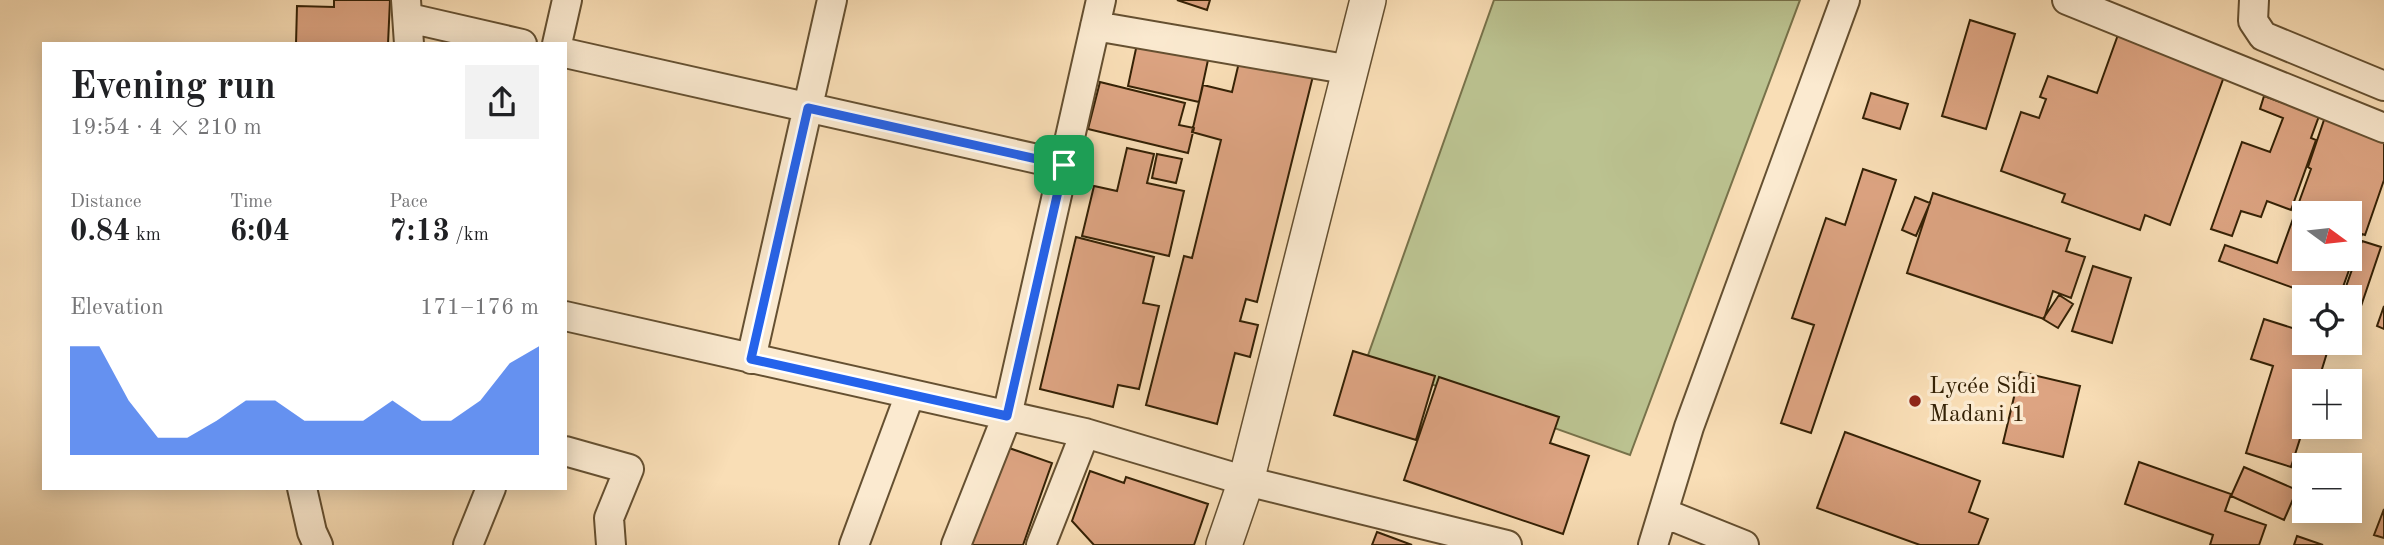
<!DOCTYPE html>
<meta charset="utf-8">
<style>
body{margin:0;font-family:"Old Standard TT",serif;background:#f2f2f2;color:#202124;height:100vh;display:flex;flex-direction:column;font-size:26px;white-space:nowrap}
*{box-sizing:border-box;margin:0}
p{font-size:23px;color:#757577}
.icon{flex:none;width:38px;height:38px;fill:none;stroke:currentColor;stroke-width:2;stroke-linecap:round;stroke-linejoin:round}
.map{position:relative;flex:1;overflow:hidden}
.details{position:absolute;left:42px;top:42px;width:525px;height:448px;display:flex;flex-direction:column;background:#fff;border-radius:0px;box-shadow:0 4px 18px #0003}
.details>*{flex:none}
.needle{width:46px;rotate:105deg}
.tools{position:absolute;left:2292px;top:201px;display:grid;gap:14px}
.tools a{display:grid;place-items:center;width:70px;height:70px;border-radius:0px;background:#fff;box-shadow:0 4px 18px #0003;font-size:35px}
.pin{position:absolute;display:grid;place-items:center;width:60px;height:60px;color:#fff;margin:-30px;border-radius:14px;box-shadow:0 4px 10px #0006}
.round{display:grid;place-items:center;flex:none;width:74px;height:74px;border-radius:0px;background:#f2f2f2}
.overview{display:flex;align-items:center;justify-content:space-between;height:119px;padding:0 28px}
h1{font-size:38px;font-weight:600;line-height:52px}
.figures{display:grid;grid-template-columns:repeat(3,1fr);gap:10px;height:119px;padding:7px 28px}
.figures div{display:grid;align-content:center}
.figures b{font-size:30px;font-weight:600}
.figures small{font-size:19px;font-weight:400}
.figures p{font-size:19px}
.chart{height:196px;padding:14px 28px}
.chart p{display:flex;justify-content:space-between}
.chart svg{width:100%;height:126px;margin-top:7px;fill:#2563eb;opacity:.7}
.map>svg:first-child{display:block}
.green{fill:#bbc290;stroke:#78724a;stroke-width:2}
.building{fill:#dda482;stroke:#342105;stroke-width:2;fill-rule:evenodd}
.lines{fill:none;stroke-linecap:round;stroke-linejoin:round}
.minor-casing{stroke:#655031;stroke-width:32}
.tertiary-casing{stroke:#655031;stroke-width:38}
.minor{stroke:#fbead0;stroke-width:28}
.tertiary{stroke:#fbead0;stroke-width:35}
.route-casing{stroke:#fff;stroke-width:14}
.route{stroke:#2563eb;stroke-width:9}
.poi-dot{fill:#8f2418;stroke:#fbead0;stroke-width:2.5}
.labels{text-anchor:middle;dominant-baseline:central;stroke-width:7;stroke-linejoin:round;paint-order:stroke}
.poi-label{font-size:24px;fill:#342105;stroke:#fbead0;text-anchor:start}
</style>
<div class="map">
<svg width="2384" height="545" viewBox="0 0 2384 545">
<rect width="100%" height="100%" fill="#f9deb6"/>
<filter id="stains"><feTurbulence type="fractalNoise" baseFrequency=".00286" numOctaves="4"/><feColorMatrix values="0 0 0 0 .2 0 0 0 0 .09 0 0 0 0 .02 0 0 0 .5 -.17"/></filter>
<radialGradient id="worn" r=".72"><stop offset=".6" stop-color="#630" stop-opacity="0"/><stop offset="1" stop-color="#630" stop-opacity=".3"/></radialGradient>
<path class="green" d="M1494,0h306l-170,455 -264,-94z"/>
<path class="building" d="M334,0h56l-2,44h-92l1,-38 37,1z
M1177,0h33l-3,10z
M1970,20l45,14 -29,95 -44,-13z
M2119,32l107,39 -56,154 -25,-10 -5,15 -78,-28 3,-8 -64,-23 20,-59 18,6 7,-19 -6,-2 8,-21 49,17z
M1137,44l71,16 -9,42 -71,-16z
M1240,58l73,18 -56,226 -11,-3 -6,22 18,4 -8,32 -15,-4 -18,71 -71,-19 38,-149 8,2 29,-118 -29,-8 11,-47 29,7z
M1100,82l85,21 -6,22 15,3 -6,25 -100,-24z
M1871,93l37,11 -8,25 -37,-11z
M2264,96l55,20 -8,22 5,2 -25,70 -24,-9 -6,16 -20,-6 -9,25 -21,-7 31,-87 28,10 13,-34 -23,-9z
M2325,117l59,20v43l-19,55 -3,-1 -23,64h-18l-102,-37 6,-16 52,18 34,-94 -3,-2zM2305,214h45v45h-45z
M1127,148l27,6 -7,29 37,8 -15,65 -87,-20 12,-50 23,5z
M1157,154l25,5 -6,24 -24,-5z
M1863,169l33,11 -85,253 -30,-10 33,-98 -22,-7 34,-100 19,7z
M1933,193l137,46 -4,12 19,6 -14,41 -18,-7 -9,28 -137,-46z
M1915,197l15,6 -14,33 -14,-6z
M1076,237l78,20 -11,46 16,3 -20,83 -21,-4 -5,22 -73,-18z
M2362,241l19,6 -24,71 -7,-3v-17h-8z
M2093,266l38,12 -19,65 -40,-12z
M2059,295l14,9 -15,24 -15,-9z
M2384,306v23l-7,-3z
M2264,319l41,13v11h25l-12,39h-13v41l-14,44 -45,-14 27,-87 -22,-7z
M1353,351l82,25 -19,64 -82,-25z
M2020,372l60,14 -17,71 -60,-14z
M1439,377l120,40 -9,26 39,13 -26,78 -159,-54z
M1845,432l135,49 -11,31 19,7 -10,26h-58l-103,-37z
M992,442l60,21 -29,82h-69z
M2139,462l92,32 -6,17 41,14 -7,20h-49l3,-10 -88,-31z
M2244,467l53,23 -13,30 -53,-24z
M1090,471l34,12 2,-6 82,27 -14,41h-100l-22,-24z
M2384,509v29l-10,-3z
M1377,532l35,13h-40z
M2297,536l26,9h-29z"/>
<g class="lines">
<defs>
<path id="minor" d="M406,0l3,44
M2067,0l317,128
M2254,0l-1,21 10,15 121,50
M409,18l113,26
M1095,26l256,44
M557,44l10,-44
M565,53l499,112
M565,316l520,117 161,48 261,64
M751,359l81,-359
M565,451l64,18 -20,49 2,27
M302,488l10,44 6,13
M1664,513l80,32
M468,545l23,-57
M854,545l56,-151
M956,545l51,-129 94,-416
M1041,545l44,-112
M1653,545l36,-118 156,-427"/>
<path id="tertiary" d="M1224,545l22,-64 122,-481"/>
</defs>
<use href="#minor" class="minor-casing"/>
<use href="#tertiary" class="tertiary-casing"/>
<use href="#minor" class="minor"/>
<use href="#tertiary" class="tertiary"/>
</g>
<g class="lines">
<defs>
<path id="route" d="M808,108l256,57 -57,251 -256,-57z"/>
</defs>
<use href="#route" class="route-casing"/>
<use href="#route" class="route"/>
</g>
<circle class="poi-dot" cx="1915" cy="401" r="7"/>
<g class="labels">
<g class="poi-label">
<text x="1929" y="387">Lycée Sidi<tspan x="1929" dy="28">Madani 1</tspan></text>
</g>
</g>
<rect width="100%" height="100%" filter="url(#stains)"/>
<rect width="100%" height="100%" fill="url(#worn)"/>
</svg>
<div class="tools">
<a><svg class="needle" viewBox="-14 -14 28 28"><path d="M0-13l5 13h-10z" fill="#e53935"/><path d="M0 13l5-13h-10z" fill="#757577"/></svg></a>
<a><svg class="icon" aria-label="locate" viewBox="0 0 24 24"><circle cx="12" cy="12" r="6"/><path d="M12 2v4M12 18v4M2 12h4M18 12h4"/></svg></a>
<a>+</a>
<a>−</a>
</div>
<div class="pin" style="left:1064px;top:165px;background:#1e9e55"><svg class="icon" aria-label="arrive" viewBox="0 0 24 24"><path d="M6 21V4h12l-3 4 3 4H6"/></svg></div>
<section class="details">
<div class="overview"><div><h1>Evening run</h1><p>19:54 · 4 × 210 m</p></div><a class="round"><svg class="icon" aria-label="share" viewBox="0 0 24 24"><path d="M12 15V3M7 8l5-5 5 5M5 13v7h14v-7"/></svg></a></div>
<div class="figures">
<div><p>Distance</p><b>0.84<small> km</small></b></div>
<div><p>Time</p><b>6:04</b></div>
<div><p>Pace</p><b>7:13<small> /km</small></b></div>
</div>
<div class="chart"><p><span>Elevation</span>171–176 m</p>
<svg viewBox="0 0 160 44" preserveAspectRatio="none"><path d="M0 44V6L10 6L20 25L30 38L40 38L50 32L60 25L70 25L80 32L90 32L100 32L110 25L120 32L130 32L140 25L150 12L160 6V44z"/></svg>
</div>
</section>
</div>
